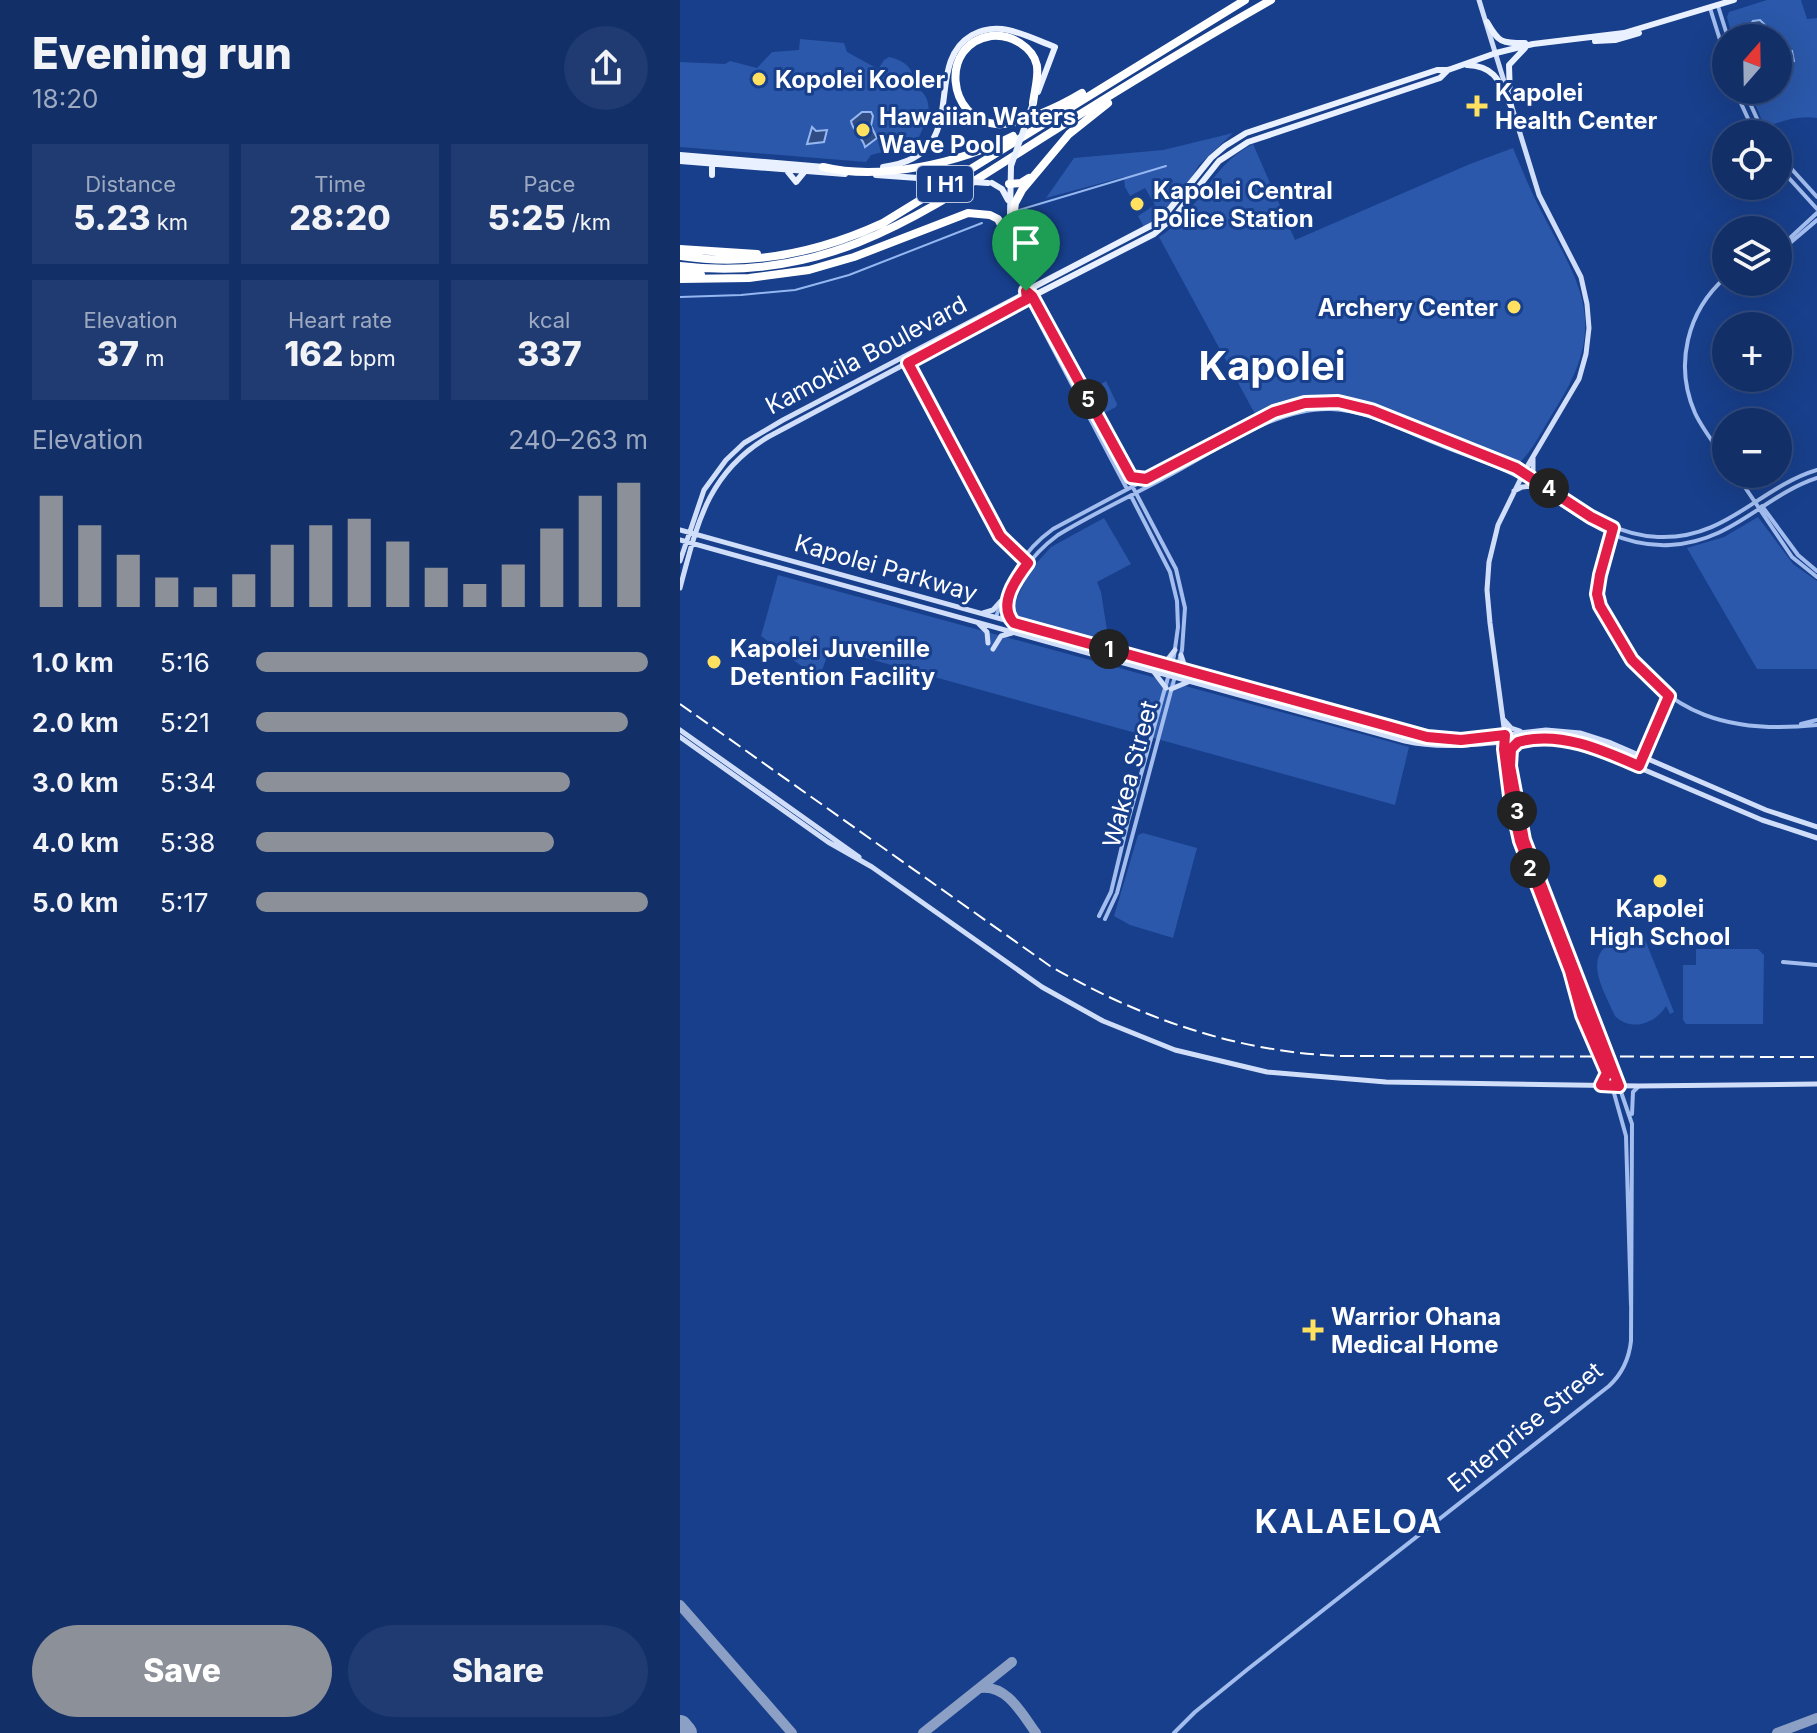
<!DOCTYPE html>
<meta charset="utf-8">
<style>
body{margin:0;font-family:Inter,sans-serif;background:#1f3b71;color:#f1f3f6;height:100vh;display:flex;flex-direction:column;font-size:30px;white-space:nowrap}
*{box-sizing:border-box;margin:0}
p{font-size:26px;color:#9ca9c0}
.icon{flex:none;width:44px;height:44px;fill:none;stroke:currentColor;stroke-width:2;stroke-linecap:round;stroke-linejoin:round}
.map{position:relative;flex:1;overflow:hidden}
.drawer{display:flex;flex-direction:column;background:#122f68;width:680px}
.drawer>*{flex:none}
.needle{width:52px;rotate:20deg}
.controls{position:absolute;left:1032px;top:24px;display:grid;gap:16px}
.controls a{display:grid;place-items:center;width:80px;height:80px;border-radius:50%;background:#122f68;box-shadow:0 8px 32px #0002,0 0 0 2px #314a7c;font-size:40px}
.pin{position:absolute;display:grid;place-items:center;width:68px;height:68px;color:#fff;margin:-82px -34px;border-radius:50% 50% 50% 0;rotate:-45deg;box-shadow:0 0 8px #0007}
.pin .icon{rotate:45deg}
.km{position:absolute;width:40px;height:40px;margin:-20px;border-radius:50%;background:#222;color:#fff;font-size:22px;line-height:40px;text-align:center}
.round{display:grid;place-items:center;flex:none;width:84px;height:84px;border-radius:42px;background:#1f3b71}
.overview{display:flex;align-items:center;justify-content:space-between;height:136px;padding:0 32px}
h1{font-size:44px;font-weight:800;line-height:60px}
.stats{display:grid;grid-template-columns:repeat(3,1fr);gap:12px;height:136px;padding:8px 32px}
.stats div{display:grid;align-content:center;border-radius:0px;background:#1f3b71;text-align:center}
.stats b{font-size:34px;font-weight:800}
.stats small{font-size:22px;font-weight:400}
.stats p{font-size:22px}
.chart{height:224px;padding:16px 32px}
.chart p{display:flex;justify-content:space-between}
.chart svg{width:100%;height:144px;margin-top:8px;stroke:#8c9099;stroke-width:6}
.cta{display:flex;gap:16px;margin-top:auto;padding:16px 32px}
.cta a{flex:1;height:92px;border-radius:48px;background:#8c9099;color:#fff;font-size:32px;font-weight:800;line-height:92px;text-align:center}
.cta a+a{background:#1f3b71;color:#f1f3f6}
ul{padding:0 32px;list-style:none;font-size:26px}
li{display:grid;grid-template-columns:128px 96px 1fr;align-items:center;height:60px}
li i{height:20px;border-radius:10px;background:#8c9099}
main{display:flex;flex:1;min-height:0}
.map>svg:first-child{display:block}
.green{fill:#2b58aa}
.water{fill:#304c85;stroke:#95b7f1;stroke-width:2}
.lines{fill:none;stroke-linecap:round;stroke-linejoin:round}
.stream{stroke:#95b7f1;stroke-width:2}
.taxiway{stroke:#8c9fc5;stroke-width:10}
.runway{stroke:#8c9fc5;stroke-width:24}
.tertiary{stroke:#a2bdee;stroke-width:4}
.secondary{stroke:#d0defa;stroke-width:5}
.primary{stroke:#e9f0ff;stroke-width:6}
.motorway{stroke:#fff;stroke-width:8}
.rail{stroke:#fff;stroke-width:2;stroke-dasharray:14 6;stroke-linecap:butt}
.primary-bridge{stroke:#e9f0ff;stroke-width:6}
.route-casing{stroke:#fff;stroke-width:16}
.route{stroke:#e11d48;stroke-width:10}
.poi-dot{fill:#ffe05f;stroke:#183f8b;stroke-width:3}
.labels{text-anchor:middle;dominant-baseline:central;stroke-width:6;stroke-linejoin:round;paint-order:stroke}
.shield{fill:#183f8b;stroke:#bac5dc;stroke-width:2}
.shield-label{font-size:22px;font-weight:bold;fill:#fff}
.poi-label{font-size:24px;font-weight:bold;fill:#fff;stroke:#183f8b;text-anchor:start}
.street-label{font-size:24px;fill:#fff;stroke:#183f8b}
.district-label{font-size:32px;font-weight:bold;letter-spacing:2px;fill:#fff;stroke:#183f8b}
.town-label{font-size:40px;font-weight:bold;fill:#fff;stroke:#183f8b}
</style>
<main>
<section class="drawer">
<div class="overview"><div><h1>Evening run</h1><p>18:20</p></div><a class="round"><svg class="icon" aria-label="share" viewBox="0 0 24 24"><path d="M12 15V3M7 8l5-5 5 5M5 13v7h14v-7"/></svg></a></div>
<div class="stats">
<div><p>Distance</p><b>5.23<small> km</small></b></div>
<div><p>Time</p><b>28:20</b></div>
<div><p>Pace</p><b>5:25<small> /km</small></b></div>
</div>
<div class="stats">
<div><p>Elevation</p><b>37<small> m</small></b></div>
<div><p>Heart rate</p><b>162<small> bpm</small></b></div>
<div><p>kcal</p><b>337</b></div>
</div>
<div class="chart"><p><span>Elevation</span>240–263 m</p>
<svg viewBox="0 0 160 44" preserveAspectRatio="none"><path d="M5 44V10M15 44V19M25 44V28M35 44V35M45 44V38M55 44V34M65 44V25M75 44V19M85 44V17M95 44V24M105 44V32M115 44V37M125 44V31M135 44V20M145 44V10M155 44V6"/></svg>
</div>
<ul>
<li><b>1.0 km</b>5:16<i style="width:100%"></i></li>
<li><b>2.0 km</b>5:21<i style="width:95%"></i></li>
<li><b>3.0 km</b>5:34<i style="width:80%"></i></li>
<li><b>4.0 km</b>5:38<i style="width:76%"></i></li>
<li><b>5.0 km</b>5:17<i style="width:100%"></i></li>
</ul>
<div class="cta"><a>Save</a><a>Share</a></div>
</section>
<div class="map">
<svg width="1137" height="1733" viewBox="0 0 1137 1733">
<rect width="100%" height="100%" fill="#183f8b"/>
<path class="green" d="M1087,0h34l6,19 10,-1v100c-19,-3 -34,3 -52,9l-16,-37h29v-52h-45l-6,-21 2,-5z
M120,39l44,4 3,9 31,17 6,-9 5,-3c17,4 26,12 25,30 12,5 14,12 15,24l-3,2c-6,41 -21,33 -55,42l-5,7 -186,-15v-85l45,2 5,-3 27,7 15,-16 27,-2z
M553,133l-34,32 -10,17 -24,30 -21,15 -6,-11 17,-11 -10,-17 -15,8 -5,-9 -1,-10 -78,21 28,-40 89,-8z
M573,144l42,96 175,-76 43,-16c7,17 14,34 22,51 41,82 78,119 21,209 -12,18 -22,42 -38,56l-5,1 -158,-62 -42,-2 -54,16 -4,-3 -96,-177c41,-25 50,-71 94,-93z
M426,381l11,23 -1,3 -14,7 -14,-22z
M1078,517l35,47 24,17v88h-60l-70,-121 37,-11z
M424,518l27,46 -34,18 4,10 6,38 -8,11 -81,-24 -4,-13 17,-35 20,-22z
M98,575l631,172 -14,58 -565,-157 -11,31 -58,-43z
M463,833l54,15 -24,90 -43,-13 -16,-9 24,-81z
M962,932l32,80 -4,2 -4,-8c-11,18 -35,26 -51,10 -9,-21 -31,-55 -7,-71 10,-7 20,-7 31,-5l-2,-6z
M1016,949h62l6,6 -1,69h-77l-3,-4v-55h13z"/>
<path class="water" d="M1080,20l18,18c4,8 4,14 14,13l2,10 -16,6v-29h-43l2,-6 8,-1 8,-10z
M182,112h9l2,4 -2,10 6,12 -12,9c-3,-11 -12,-15 -14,-26z
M132,127l4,4 11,-1 -3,12 -17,2z"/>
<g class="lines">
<path class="stream" d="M339,210l147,-44
M0,297l61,-2 54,-5 54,-15 133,-52"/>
<path class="taxiway" d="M0,1605l112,128
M300,1688c27,-4 42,26 56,45
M243,1733l89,-71
M1097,1733l40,-15"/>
<path class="runway" d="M0,1727l5,6"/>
<path class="tertiary" d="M1038,6l10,32
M1030,8l16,51
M1055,90l20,44
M1064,90l20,44
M1098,154l39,43
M1098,166l39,43
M1100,247l10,-4 27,-23
M1099,248l38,-35
M1046,277c-39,34 -52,88 -31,136 8,17 20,32 31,47
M352,296l144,273 9,39 -3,42 -65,243 -12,26
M347,299l100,190
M224,356l96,180 28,27
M1056,474l56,83 25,20
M1082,506l36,49 19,16
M931,535l-5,3c-18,49 -12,60 14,103 47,76 113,93 197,84
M917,594l4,-24 12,-42
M316,617c12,-37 25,-65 57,-88l202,-108c24,-12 48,-21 75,-20 42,2 82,26 120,41 30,12 62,22 89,39 39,25 71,54 119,56 68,3 100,-49 159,-67
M321,619c11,-35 27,-62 57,-84 36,-22 75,-40 112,-60 47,-25 106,-68 161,-66 37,1 75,23 109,36 29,12 62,21 89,38 46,29 83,65 141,62 62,-3 93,-49 147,-67
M1121,724l16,-4
M963,756l26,-60
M419,916l12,-24 17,-71 46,-165 4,-29 -1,-26 -7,-29 -39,-76
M1103,962l34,3
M932,1086l14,50 5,169
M952,1114l1,-22 6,-6
M494,1733l21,-21 53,-43 361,-283c14,-13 20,-27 22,-45l1,-217 -13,-38"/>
<path class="secondary" d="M799,0l28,91
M831,104l28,91 42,82 6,27 2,24 -3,26 -7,25 -55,93 -26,53 -9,37 -2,28 3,33 15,112 17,98 97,253
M853,458v15l4,7
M834,491l8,-4 12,-1
M0,530l747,207 34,3 85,-10 34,3 31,10 155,67 51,17
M0,540l725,201c61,14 120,-11 181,4l176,75 55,18
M0,561l24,-71 22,-30 18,-17 39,-23 244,-128
M0,588c17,-63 27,-115 88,-151l259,-138
M327,603v11l7,8
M303,613l10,-3 8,-9
M299,624l8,8 1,11
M414,644l16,-10 3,10 6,6
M313,649l8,-13 11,-3
M501,655l3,9 6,7
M479,662l9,-3 7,-9
M474,672l12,16
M491,689l17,-7
M823,719l8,9 9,3
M0,730l179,127
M0,737l148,105 44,25 170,120 61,34 72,29 92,22 119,10 253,4 178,-2
M824,741l8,68 8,32 50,130 12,44 30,71"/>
<path class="primary" d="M807,22c12,21 14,21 38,21
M915,41l20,-1 24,-7
M787,65c29,1 33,18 44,41
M830,98l-1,-33 16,-17
M0,155l144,12
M0,161l165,13
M203,167c93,-12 36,-101 89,-132 9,-5 20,-7 30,-6 18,2 36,12 53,18l-17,45
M108,172l8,10 9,-11
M32,175v-9l3,-4
M196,175l56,4
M312,183l10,6 6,11
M330,215l1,-49
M331,242c3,20 15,38 16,57l127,-65 21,-18 44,-55 29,-19 192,-64 8,-8
M346,291l134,-70 51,-63 14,-12 21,-13 191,-63h11l48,-17 37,-9 91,-11 110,-33"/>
<path class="motorway" d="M353,103c3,-24 13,-43 -13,-60 -9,-6 -19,-8 -29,-7 -52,8 -44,84 5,88 24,2 66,-19 86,-31
M143,167c58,14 137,-4 190,-31
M329,184l12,-1 8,-5
M331,232l4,-29 7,-13 47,-56 39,-31
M0,249l77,5
M0,256c71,11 138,-3 203,-33l362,-223
M0,266c155,19 254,-61 378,-138 70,-44 141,-87 213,-128
M0,272l21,3
M0,279l69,-1 60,-8 45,-13 114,-44 22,2 8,4 13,25"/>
<path class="rail" d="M0,704l370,262c90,52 184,85 288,90l479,1"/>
<path class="primary-bridge" d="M331,166l22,-63
M252,179l56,4"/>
</g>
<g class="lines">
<defs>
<path id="route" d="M346,291l6,5 99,181 15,2 128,-67 31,-9 33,-1 33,8 145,58 75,49 22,11 -13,47 -3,19 3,12 32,54 37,36 -30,70c-36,-16 -81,-36 -121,-24l-7,7 -1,17 14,74 95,246 -18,-1 6,-12 -25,-58 -12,-44 -50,-130 -10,-45 -6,-47 1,-14 -44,5 -34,-3 -413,-114c-17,-18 2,-44 14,-60l-28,-27 -92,-173 119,-64z"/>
</defs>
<use href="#route" class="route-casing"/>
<use href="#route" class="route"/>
</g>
<g class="poi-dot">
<circle cx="79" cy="79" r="8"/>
<path d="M793 94h8v8h8v8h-8v8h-8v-8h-8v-8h8z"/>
<circle cx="183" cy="130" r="8"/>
<circle cx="457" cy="204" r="8"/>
<circle cx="834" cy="307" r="8"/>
<circle cx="34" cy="662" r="8"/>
<circle cx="980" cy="881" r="8"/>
<path d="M629 1318h8v8h8v8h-8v8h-8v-8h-8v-8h8z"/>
</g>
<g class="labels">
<rect class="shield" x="237" y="166" width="56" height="36" rx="6"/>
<g class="shield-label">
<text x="265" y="184">I H1</text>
</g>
<g class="poi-label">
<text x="95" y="79">Kopolei Kooler</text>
<text x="815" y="92">Kapolei<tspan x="815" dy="28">Health Center</tspan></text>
<text x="199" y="116">Hawaiian Waters<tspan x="199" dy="28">Wave Pool</tspan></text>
<text x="473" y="190">Kapolei Central<tspan x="473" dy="28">Police Station</tspan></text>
<text x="818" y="307" text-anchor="end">Archery Center</text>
<text x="50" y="648">Kapolei Juvenille<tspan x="50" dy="28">Detention Facility</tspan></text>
<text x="980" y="908" text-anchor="middle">Kapolei<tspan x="980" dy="28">High School</tspan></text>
<text x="651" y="1316">Warrior Ohana<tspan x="651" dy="28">Medical Home</tspan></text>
</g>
<g class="street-label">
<text transform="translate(186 355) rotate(-28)">Kamokila Boulevard</text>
<text transform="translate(206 568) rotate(16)">Kapolei Parkway</text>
<text transform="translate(450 774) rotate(-75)">Wakea Street</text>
<text transform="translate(845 1427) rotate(-39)">Enterprise Street</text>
</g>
<g class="district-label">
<text x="669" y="1521">KALAELOA</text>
</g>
<g class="town-label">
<text x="592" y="365">Kapolei</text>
</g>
</g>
</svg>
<div class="controls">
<a><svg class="needle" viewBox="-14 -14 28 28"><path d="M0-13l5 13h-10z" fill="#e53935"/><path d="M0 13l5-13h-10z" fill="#9ca9c0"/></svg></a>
<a><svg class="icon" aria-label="locate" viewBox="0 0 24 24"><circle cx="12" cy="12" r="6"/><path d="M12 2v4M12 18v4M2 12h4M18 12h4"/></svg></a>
<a><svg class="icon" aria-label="layers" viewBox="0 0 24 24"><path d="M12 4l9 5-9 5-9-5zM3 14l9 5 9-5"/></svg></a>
<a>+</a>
<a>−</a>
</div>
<div class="pin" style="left:346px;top:291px;background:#1e9e55"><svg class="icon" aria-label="arrive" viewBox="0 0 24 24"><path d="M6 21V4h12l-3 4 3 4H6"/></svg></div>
<b class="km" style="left:429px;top:649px">1</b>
<b class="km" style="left:850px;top:868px">2</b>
<b class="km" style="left:837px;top:811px">3</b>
<b class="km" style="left:869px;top:488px">4</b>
<b class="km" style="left:408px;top:399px">5</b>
</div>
</main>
